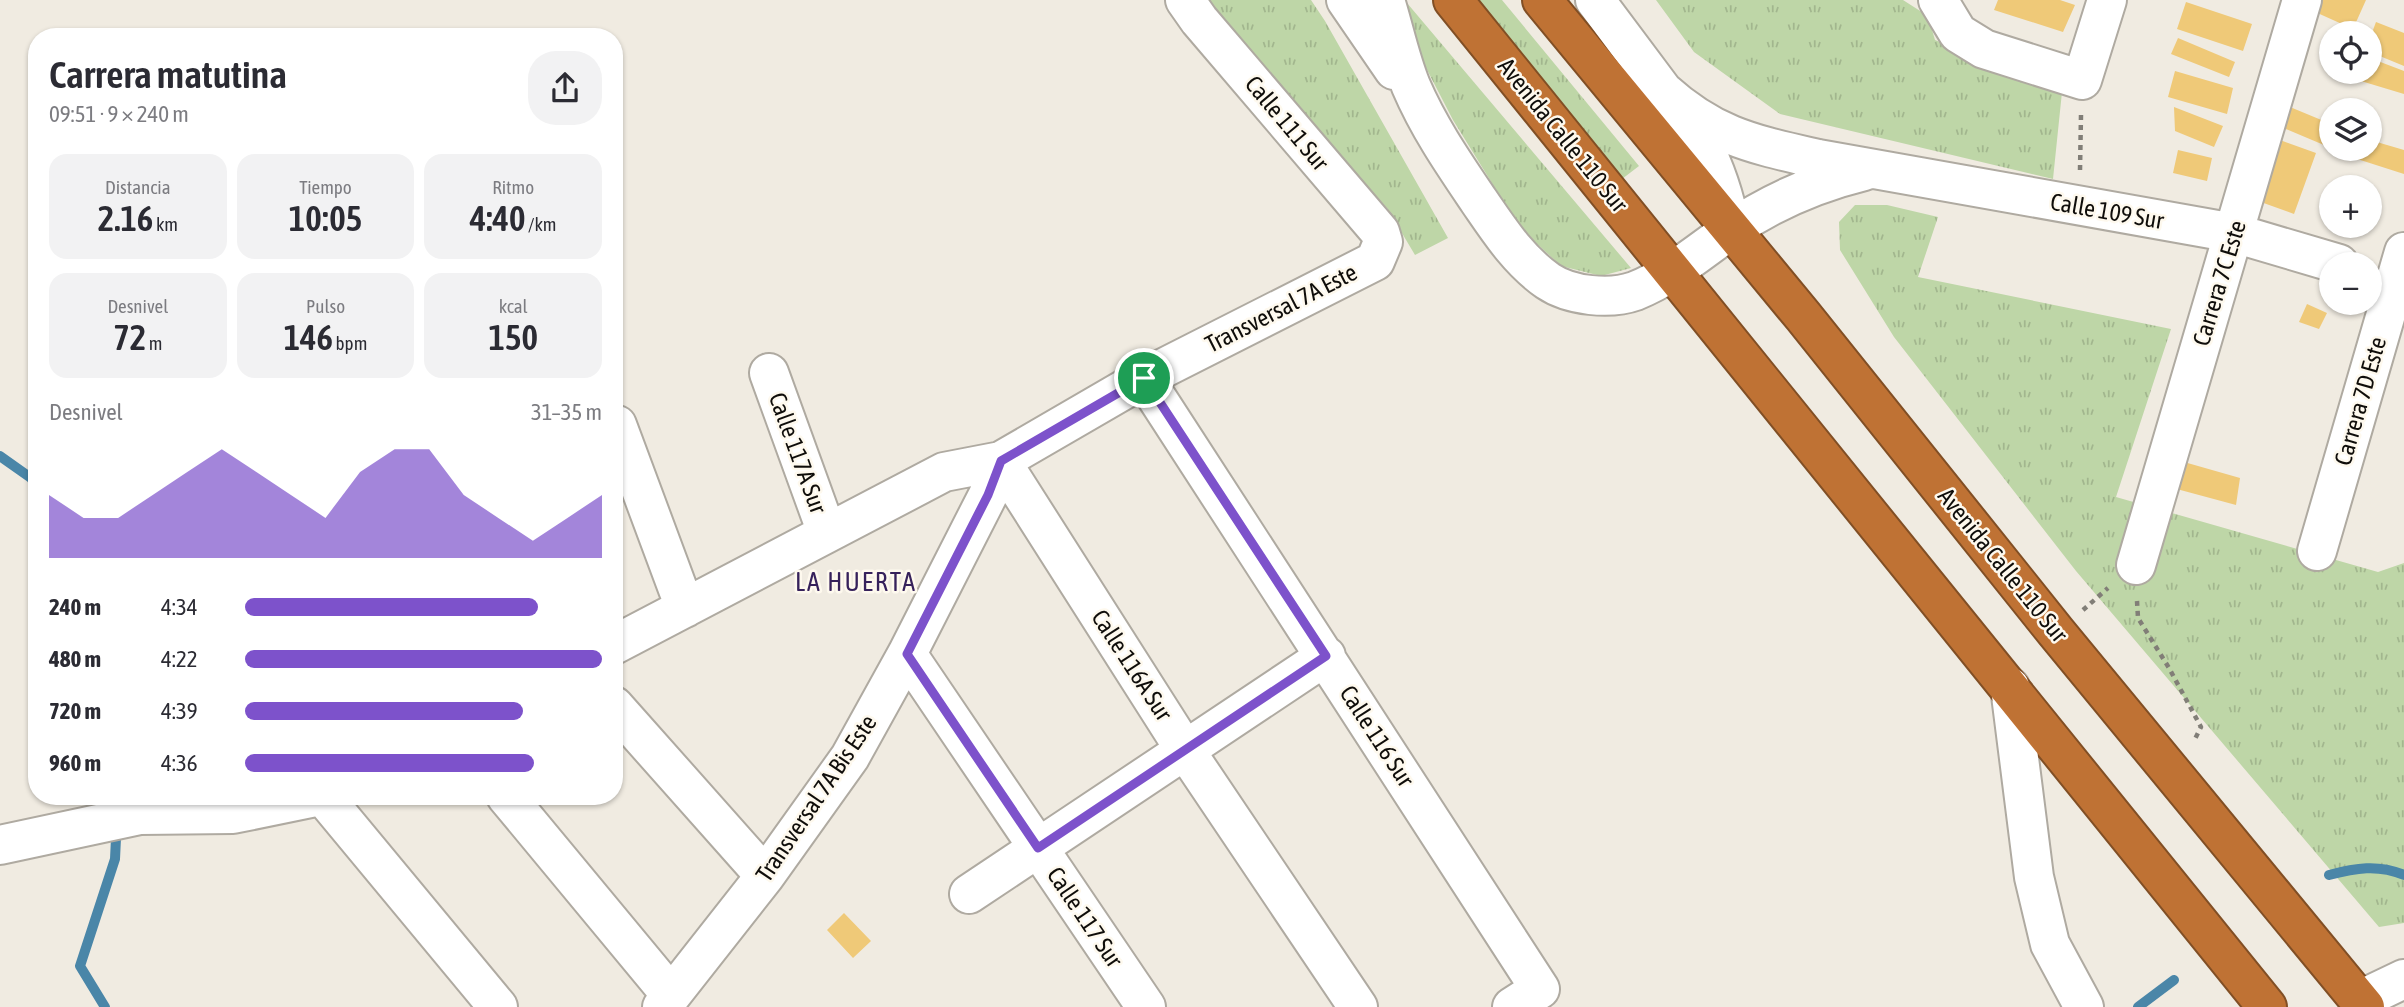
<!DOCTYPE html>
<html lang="es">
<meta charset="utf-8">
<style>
body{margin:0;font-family:"Asap Condensed",sans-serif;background:#f2f2f3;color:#2b2b33;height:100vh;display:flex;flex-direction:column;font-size:26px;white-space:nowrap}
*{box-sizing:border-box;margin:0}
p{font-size:23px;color:#7c7c81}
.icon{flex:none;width:38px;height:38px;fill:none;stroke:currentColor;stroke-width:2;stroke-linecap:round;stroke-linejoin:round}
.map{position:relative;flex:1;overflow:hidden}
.sheet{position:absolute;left:28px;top:28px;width:595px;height:777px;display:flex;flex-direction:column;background:#fff;border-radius:28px;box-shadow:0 2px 5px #0004}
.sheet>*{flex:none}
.fabs{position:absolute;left:2319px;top:21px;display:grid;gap:14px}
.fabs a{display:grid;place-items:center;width:63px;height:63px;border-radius:50%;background:#fff;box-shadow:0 2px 5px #0004;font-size:35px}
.pin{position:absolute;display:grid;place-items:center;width:60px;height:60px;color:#fff;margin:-30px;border:4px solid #fff;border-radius:50%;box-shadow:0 2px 7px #0007}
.round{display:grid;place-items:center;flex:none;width:74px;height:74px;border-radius:28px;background:#f2f2f3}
.head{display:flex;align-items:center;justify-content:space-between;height:119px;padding:0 21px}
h1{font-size:38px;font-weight:600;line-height:52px}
.stats{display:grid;grid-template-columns:repeat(3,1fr);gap:10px;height:119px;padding:7px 21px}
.stats div{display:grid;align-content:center;border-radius:18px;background:#f2f2f3;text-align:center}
.stats b{font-size:35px;font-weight:600}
.stats small{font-size:19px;font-weight:400}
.stats p{font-size:19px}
.chart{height:196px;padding:14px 21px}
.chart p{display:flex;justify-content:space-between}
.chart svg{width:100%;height:126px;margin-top:7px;fill:#7d52cb;opacity:.7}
ul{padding:0 21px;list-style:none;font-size:23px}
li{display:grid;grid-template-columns:112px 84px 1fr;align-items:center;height:52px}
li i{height:18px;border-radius:9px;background:#7d52cb}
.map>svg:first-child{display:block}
.grass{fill:url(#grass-tufts)}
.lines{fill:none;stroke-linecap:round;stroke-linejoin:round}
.stream{stroke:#4a86a8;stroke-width:10}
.building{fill:#efc978}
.minor-casing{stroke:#afaaa1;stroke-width:42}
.highway-casing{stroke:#814f25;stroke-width:42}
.path{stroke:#817e77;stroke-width:4.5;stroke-dasharray:5 5;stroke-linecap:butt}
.minor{stroke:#fff;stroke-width:38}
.highway{stroke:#bf7234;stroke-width:38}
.route-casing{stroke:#fff;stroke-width:14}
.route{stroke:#7d52cb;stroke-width:9}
.labels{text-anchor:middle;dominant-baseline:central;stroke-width:5;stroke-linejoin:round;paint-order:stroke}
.street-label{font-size:24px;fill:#0f0d0a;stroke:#fef9ee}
.neighbourhood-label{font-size:26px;letter-spacing:2px;fill:#36215b;stroke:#fef9ee}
</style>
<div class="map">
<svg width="2404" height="1007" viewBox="0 0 2404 1007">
<defs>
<pattern id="grass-tufts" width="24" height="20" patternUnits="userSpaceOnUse" patternTransform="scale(1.75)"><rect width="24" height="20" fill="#bed6a7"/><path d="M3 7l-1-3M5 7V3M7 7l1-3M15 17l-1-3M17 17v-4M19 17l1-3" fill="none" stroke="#a2b68e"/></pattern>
</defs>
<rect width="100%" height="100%" fill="#f0ebe1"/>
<path class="grass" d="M1201,0h110l14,21 123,217 -33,17 -28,-47 -174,-190z
M1474,0h28l137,166 -17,13z
M1656,0h247l25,16 7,24 127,52 -9,87 -273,-65 -86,-62z
M1407,3l224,265 -30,8 -40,-10 -26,-24 -24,-28 -58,-94 -30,-58z
M1855,205h32l51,12 -20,60 253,52 -55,168 262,75 26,-9v360l-25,4 -303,-356 -182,-234 -54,-87 -1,-28z"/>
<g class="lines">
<path class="stream" d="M0,456l31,22 6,9
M2329,875c26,-7 49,-11 75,0
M105,1007l-25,-41 35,-107 3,-63
M2138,1007l36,-27"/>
</g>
<path class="building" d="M1998,0h62l15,5 -12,27 -69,-22z
M2318,0h48l-13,29 -40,-18z
M2186,2l66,22 -9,27 -66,-22z
M2376,22l28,11v33l-34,-14v-14z
M2178,38l57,24 -6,15 -58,-23z
M2370,58l34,13v23l-63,-19 1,-3h28z
M2175,71l58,17 -6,26 -59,-17z
M2174,107l49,19 -9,21 -39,-16z
M2290,107l41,17v24l-50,-21z
M2280,140l36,13 -22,61 -36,-13z
M2370,140l34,10v24l-53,-17 3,-8h16z
M2178,150l34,8 -5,23 -34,-8z
M2307,304l20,9 -8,16 -20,-7z
M2177,460l63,18 -4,27 -63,-17z
M844,913l27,28 -18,17 -26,-28z"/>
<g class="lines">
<defs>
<path id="minor" d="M1346,0l48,70
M1385,0c9,29 15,59 26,86 18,42 43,78 68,115 20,29 39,59 69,80 22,15 62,19 87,10 35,-14 64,-39 94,-60 42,-29 86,-48 135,-60
M1595,0l107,143c15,29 23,55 29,86
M1938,0l20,33 26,16 98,31 25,-80
M1662,90c52,47 91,54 156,69l416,74 105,31
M769,373l58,160
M1144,378l396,611 -28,18
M617,425l68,183
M1001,461l184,289 173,257
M2317,551l87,-299
M2136,565l166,-565
M614,645l330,-173 57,-11 143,-83 231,-117 8,-19 -3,-10 -181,-212 -14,-20
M907,654l239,353
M2010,687l24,190 16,67 34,63
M614,706l151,170
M323,796l175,211
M506,796l165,199
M0,845l140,-30 93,-1 88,-18
M969,894l357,-238
M2360,1000l44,-21
M662,1007l103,-131 85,-119 57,-103 81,-159 13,-34"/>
<path id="highway" d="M1453,0l814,1007
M1542,0l261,316 253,316 309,375"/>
</defs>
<use href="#minor" class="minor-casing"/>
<use href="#highway" class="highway-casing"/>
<path class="path" d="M2080,170l1,-55
M2137,601l1,17 31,50 32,59 -7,14
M2083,610l25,-22"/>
<use href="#minor" class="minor"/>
<use href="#highway" class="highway"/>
</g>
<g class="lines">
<defs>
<path id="route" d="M1144,378l182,278 -288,192 -131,-194 81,-159 13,-34z"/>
</defs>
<use href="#route" class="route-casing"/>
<use href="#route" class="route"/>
</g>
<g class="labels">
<g class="street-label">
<text transform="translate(1287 123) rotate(50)">Calle 111 Sur</text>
<text transform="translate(1563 135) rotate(51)">Avenida Calle 110 Sur</text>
<text transform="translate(2107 211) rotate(10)">Calle 109 Sur</text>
<text transform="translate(2219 283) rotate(-73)">Carrera 7C Este</text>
<text transform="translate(1281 308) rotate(-27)">Transversal 7A Este</text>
<text transform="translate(2360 401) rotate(-74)">Carrera 7D Este</text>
<text transform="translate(798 453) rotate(70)">Calle 117A Sur</text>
<text transform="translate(2003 565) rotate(51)">Avenida Calle 110 Sur</text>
<text transform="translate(1132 665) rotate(57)">Calle 116A Sur</text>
<text transform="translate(1377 736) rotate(57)">Calle 116 Sur</text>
<text transform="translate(816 798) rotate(-56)">Transversal 7A Bis Este</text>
<text transform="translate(1085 917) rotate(56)">Calle 117 Sur</text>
</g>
<g class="neighbourhood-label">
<text x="856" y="582">LA HUERTA</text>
</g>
</g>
</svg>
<div class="fabs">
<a><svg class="icon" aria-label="locate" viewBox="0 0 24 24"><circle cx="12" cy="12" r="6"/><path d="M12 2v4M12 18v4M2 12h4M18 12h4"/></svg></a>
<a><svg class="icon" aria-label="layers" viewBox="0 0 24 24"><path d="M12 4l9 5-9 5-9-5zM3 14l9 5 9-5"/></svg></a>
<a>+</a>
<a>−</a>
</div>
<div class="pin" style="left:1144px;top:378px;background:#1e9e55"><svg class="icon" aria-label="arrive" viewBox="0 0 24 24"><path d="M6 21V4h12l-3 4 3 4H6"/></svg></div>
<section class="sheet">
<div class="head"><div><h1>Carrera matutina</h1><p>09:51 · 9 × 240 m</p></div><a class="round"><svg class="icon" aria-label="share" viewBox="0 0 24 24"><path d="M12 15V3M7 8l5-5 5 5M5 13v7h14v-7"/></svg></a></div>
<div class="stats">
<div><p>Distancia</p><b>2.16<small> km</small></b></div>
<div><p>Tiempo</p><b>10:05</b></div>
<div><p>Ritmo</p><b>4:40<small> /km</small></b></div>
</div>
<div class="stats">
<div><p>Desnivel</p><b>72<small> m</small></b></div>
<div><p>Pulso</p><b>146<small> bpm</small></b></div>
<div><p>kcal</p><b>150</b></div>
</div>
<div class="chart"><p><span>Desnivel</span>31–35 m</p>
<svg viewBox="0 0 160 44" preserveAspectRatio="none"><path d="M0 44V22L10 30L20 30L30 22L40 14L50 6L60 14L70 22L80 30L90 14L100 6L110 6L120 22L130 30L140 38L150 30L160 22V44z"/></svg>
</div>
<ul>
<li><b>240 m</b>4:34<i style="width:82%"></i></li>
<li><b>480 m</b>4:22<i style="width:100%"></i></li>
<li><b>720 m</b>4:39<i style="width:78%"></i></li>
<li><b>960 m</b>4:36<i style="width:81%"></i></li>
</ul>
</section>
</div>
